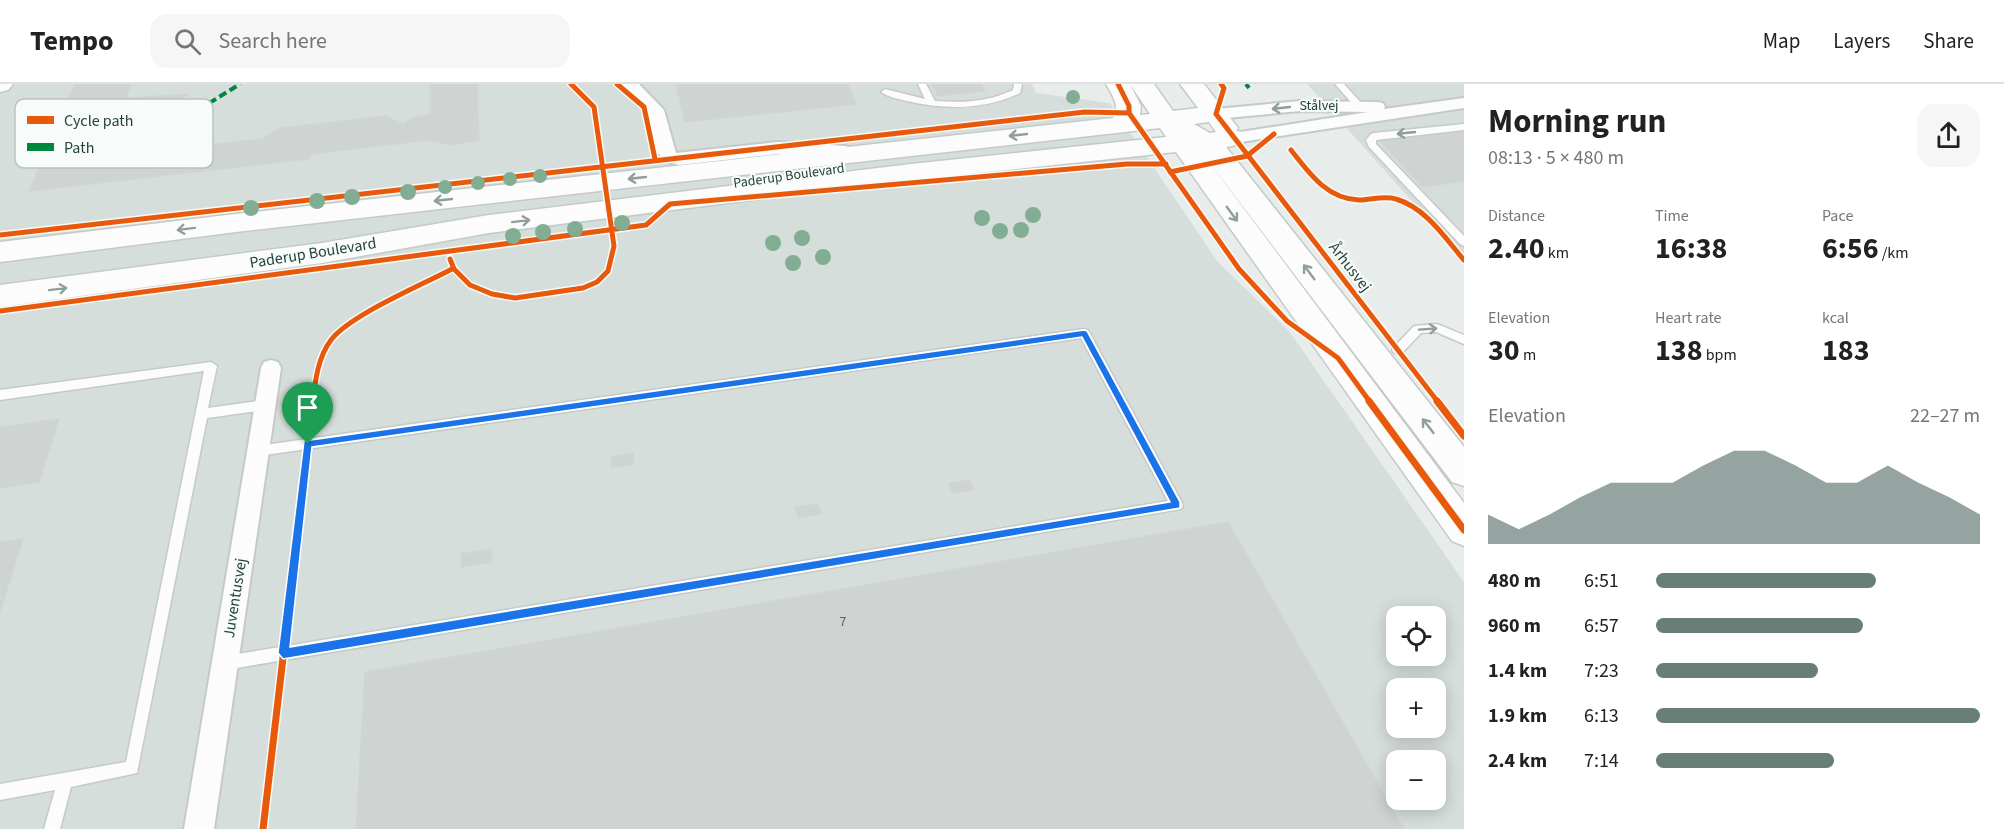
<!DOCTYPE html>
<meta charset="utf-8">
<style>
body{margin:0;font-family:"Source Sans 3",sans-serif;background:#f6f6f6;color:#222;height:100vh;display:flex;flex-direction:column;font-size:22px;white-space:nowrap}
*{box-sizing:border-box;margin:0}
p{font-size:20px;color:#767676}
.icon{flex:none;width:33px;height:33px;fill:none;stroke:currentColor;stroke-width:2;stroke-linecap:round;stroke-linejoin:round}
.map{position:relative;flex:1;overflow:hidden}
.side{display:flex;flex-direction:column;background:#fff;width:540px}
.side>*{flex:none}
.fabs{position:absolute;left:1386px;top:522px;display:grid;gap:12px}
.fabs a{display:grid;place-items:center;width:60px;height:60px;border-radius:12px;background:#fff;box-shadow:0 3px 15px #0003;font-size:30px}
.pin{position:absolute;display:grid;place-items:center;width:51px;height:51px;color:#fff;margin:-62px -26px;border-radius:50% 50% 50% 0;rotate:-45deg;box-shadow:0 0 6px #0007}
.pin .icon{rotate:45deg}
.round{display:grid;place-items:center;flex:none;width:63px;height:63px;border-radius:18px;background:#f6f6f6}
.headline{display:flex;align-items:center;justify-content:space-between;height:102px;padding:0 24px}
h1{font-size:33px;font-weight:700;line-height:45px}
.figures{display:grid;grid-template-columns:repeat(3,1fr);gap:9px;height:102px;padding:6px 24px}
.figures div{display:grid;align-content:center}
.figures b{font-size:30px;font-weight:700}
.figures small{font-size:16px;font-weight:400}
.figures p{font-size:16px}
.chart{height:168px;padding:12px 24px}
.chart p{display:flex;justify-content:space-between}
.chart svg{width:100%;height:108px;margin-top:6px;fill:#697e78;opacity:.7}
ul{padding:0 24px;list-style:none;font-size:20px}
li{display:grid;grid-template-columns:96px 72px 1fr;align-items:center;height:45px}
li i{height:15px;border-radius:8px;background:#697e78}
header{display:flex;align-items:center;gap:36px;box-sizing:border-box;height:84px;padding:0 30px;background:#fff;border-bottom:2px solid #e0e0e0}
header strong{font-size:28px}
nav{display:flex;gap:33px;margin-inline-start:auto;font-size:21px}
.search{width:420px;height:54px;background:#f6f6f6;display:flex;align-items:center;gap:15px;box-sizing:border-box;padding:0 21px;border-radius:18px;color:#767676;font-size:22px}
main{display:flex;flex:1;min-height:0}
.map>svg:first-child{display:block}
.built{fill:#d6dedb;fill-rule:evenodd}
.building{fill:#cfd4d2;stroke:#d1d6d4;stroke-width:1.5}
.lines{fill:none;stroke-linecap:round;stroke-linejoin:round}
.lane-casing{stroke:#c5cac8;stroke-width:3}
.street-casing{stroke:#c5cac8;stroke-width:4}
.secondary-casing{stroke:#c3cbc8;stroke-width:3}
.lane{fill:#fcfcfc;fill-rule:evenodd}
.street{fill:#fcfcfc;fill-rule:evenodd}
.secondary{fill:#fcfcfc;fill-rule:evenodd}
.quiet{stroke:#00873e;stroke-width:4;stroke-dasharray:8 4;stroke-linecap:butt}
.cycleway-far1-casing{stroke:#f7fbf9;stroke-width:8}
.cycleway-casing{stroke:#f7fbf9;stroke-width:10}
.cycleway-far1{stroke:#e8590c;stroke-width:5}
.cycleway{stroke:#e8590c;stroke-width:7}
.tree{fill:#81ae93}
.oneway{stroke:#909f9b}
.route{fill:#1a73e8;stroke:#fff;stroke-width:1.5;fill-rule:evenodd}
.labels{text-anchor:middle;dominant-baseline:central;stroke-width:4.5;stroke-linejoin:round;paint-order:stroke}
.far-street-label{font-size:14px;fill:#24423a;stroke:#f7fbf9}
.number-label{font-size:14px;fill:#506761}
.street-label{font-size:16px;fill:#24423a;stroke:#f7fbf9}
.key{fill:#f7fbf9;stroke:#b8c4c0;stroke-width:1.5}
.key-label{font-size:16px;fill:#24423a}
</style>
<header>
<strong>Tempo</strong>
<div class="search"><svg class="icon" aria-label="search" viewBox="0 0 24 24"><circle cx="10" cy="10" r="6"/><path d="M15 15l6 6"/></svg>Search here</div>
<nav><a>Map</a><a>Layers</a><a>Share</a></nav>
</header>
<main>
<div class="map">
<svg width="1464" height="745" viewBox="0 0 1464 745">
<rect width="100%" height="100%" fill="#e8edeb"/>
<path class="built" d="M0,0h1032l4,9 74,10 108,159 71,69 175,251v247h-1464zM1396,532h40v40h-40zM1396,604h40v40h-40zM1396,676h40v40h-40z
M1307,0h157v175z"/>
<path class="building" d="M75,0h56l-5,14 63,-4 -44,27v8l-12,11 18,11 111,-12 18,-11 106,-12 17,8 12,-7 15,-3v-30h47l2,56 -29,5 -21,-5 -117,14 -4,5 -279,32z
M676,0h172l8,20 -171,18z
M932,0h49l4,7 -47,5z
M1464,47v50l-42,6 -42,-46z
M59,335l-20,63 -39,6v-61z
M633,369l1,11 -22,4 -1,-11z
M970,396l4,10 -22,3 -3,-10z
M818,420l3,10 -23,4 -3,-11z
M1228,438l176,307h-1048l9,-157z
M23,455l-23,73v-70z
M492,465v13l-30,5 -1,-13z"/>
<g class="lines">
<defs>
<path id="lane" d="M918,0h8l9,17c28,2 52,1 78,-11l1,-6h8l-2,9c-37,17 -74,17 -113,8 -9,-2 -19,-4 -26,-9l4,-3 40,10z
M1335,0h9l19,21v4h-6z
M1464,40v6l-88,10v4l88,92v10l-4,-2 -91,-97 -3,-7 5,-6 3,-1z
M1437,240l27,11v9l-28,-12 -15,1 -19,20h-8l-2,-3 2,-3 20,-21z
M1084,245l4,1 93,171 2,4 -2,4 -956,161 -5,-2 -2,-5 2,-5 5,-2 943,-155 -87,-163 -823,118 -4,-1 -2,-4 2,-4 4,-1z
M211,278l6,4 -9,42 57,-8 4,2 2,3 -2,3 -4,2 -58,8 -70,355 -66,14 -11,42h-16l11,-39 -55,10v-16l126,-22 78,-391 -204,29v-10z"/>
<path id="street" d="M622,0h17l25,26 12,43 101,-11 68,4 6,2 3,4 -3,4 -6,2 -68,-4 -98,11 -15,-4 -8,-11 -8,-39z
M1464,14v10l-230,35 -6,-1 -2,-4 2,-4 140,-22 -68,-1 -84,8 -6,-1 -2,-4 2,-4 6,-1 84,-8 77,1 6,1 2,4 -1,2z
M271,276l7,2 3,6 -67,461h-30l77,-461 3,-6z"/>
<path id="secondary" d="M0,0h13l-5,6 -8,2z
M1106,0h24l11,22 -1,9 10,-1 -20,-30h24l19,27 25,-3 -18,-24h24l34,44 -2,3 7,1 3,6 -3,6 -17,3 238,300v39l-12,-4 -252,-332 264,353v43l-12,-5 -276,-389 -265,28 -422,53 -167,30 -322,44v-22l322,-42 167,-28 422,-51 255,-27 -6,-9 -916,103 -244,31v-20l244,-29 869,-95c8,-11 -1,-23 -7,-34zM1209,38l7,10 -6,1 -16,-9z"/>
</defs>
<use href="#lane" class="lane-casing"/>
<use href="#street" class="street-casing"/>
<use href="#secondary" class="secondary-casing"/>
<use href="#lane" class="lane"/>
<use href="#street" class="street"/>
<use href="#secondary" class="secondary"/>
<path class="quiet" d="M1246,0l3,4
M148,57l92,-57"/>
<defs>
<path id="cycleway-far1" d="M617,0l27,23 11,52
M1118,0l11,22v7l110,156 48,52 51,37 32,44
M1221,0l3,4 -8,26 222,288
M1291,66c18,23 36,49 68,50 12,0 25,-5 37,-1 30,9 49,39 68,61
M1170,88l77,-16 27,-22
M0,151l1085,-123 44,1
M450,175l4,10 16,16 22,9 23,4 68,-10 14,-6 11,-11 6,-25 -20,-139 -23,-23
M0,227l646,-86 24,-21 457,-40h39
M313,318c2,-21 5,-45 18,-62 19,-25 91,-55 121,-71"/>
<path id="cycleway" d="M1369,317l95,129
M1437,317l27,35
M263,745l50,-428"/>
</defs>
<use href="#cycleway-far1" class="cycleway-far1-casing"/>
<use href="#cycleway" class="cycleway-casing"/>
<use href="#cycleway-far1" class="cycleway-far1"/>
<use href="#cycleway" class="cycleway"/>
</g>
<g class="tree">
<circle cx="1073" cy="13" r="7"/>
<circle cx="540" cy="92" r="7"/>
<circle cx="510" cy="95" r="7"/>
<circle cx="478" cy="99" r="7"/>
<circle cx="445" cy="103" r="7"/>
<circle cx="408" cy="108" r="8"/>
<circle cx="352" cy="113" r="8"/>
<circle cx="317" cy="117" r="8"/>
<circle cx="251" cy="124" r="8"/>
<circle cx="1033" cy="131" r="8"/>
<circle cx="982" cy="134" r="8"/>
<circle cx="622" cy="139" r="8"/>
<circle cx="575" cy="145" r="8"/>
<circle cx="1021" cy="146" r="8"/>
<circle cx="1000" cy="147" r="8"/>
<circle cx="543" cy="148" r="8"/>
<circle cx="513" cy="152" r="8"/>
<circle cx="802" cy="154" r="8"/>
<circle cx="773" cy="159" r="8"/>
<circle cx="823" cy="173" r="8"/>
<circle cx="793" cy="179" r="8"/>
</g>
<defs><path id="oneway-shaft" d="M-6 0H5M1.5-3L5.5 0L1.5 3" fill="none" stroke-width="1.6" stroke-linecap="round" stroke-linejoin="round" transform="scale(1.5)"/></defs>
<g class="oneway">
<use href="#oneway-shaft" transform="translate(1281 24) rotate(174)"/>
<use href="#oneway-shaft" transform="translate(1406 49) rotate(174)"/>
<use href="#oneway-shaft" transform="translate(1018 51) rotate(174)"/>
<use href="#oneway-shaft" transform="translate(637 94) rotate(174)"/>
<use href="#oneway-shaft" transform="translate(443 116) rotate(174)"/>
<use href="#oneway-shaft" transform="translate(1232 130) rotate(54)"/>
<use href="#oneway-shaft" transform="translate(521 137) rotate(-7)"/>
<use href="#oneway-shaft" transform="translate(186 145) rotate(173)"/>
<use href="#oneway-shaft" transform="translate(1309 188) rotate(-127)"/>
<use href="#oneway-shaft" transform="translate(58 205) rotate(-7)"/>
<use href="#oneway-shaft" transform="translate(1428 245) rotate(-4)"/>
<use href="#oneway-shaft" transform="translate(1428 342) rotate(-128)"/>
</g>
<path class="route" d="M1084,246l3,1 93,171v6l-897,151 -5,-6 26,-212zM1082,253l88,165 -880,145 22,-200z"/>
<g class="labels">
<g class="far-street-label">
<text x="1319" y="22">Stålvej</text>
<text transform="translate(789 92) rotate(-8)">Paderup Boulevard</text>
</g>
<g class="number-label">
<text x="843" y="538">7</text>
</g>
<g class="street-label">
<text transform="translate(313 169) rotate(-9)">Paderup Boulevard</text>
<text transform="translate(1350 183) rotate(52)">Århusvej</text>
<text transform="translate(235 514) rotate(-81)">Juventusvej</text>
</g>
</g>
<rect x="15" y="15" width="198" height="69" rx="9" class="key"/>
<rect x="27" y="32" width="27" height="8" fill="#e8590c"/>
<rect x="27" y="59" width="27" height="8" fill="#00873e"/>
<g class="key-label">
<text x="64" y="42">Cycle path</text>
<text x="64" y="69">Path</text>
</g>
</svg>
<div class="fabs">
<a><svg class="icon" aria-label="locate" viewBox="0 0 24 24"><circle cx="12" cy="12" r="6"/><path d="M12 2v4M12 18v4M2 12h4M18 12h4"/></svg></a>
<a>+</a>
<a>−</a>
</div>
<div class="pin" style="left:308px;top:360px;background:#1e9e55"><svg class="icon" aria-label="arrive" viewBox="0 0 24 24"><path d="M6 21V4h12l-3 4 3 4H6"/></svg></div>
</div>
<section class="side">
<div class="headline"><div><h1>Morning run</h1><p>08:13 · 5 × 480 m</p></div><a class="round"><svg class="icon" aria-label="share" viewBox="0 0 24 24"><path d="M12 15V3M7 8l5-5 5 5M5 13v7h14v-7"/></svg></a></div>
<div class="figures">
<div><p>Distance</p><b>2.40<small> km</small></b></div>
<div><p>Time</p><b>16:38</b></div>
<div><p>Pace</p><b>6:56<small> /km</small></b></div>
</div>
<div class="figures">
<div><p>Elevation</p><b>30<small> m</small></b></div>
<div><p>Heart rate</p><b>138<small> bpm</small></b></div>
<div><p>kcal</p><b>183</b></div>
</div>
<div class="chart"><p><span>Elevation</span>22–27 m</p>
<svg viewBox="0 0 160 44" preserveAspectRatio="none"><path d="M0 44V32L10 38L20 32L30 25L40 19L50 19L60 19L70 12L80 6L90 6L100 12L110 19L120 19L130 12L140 19L150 25L160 32V44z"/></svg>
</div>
<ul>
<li><b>480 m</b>6:51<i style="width:68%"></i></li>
<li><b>960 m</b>6:57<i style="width:64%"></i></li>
<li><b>1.4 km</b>7:23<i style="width:50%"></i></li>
<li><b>1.9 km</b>6:13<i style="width:100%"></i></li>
<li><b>2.4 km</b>7:14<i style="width:55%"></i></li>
</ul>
</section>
</main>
